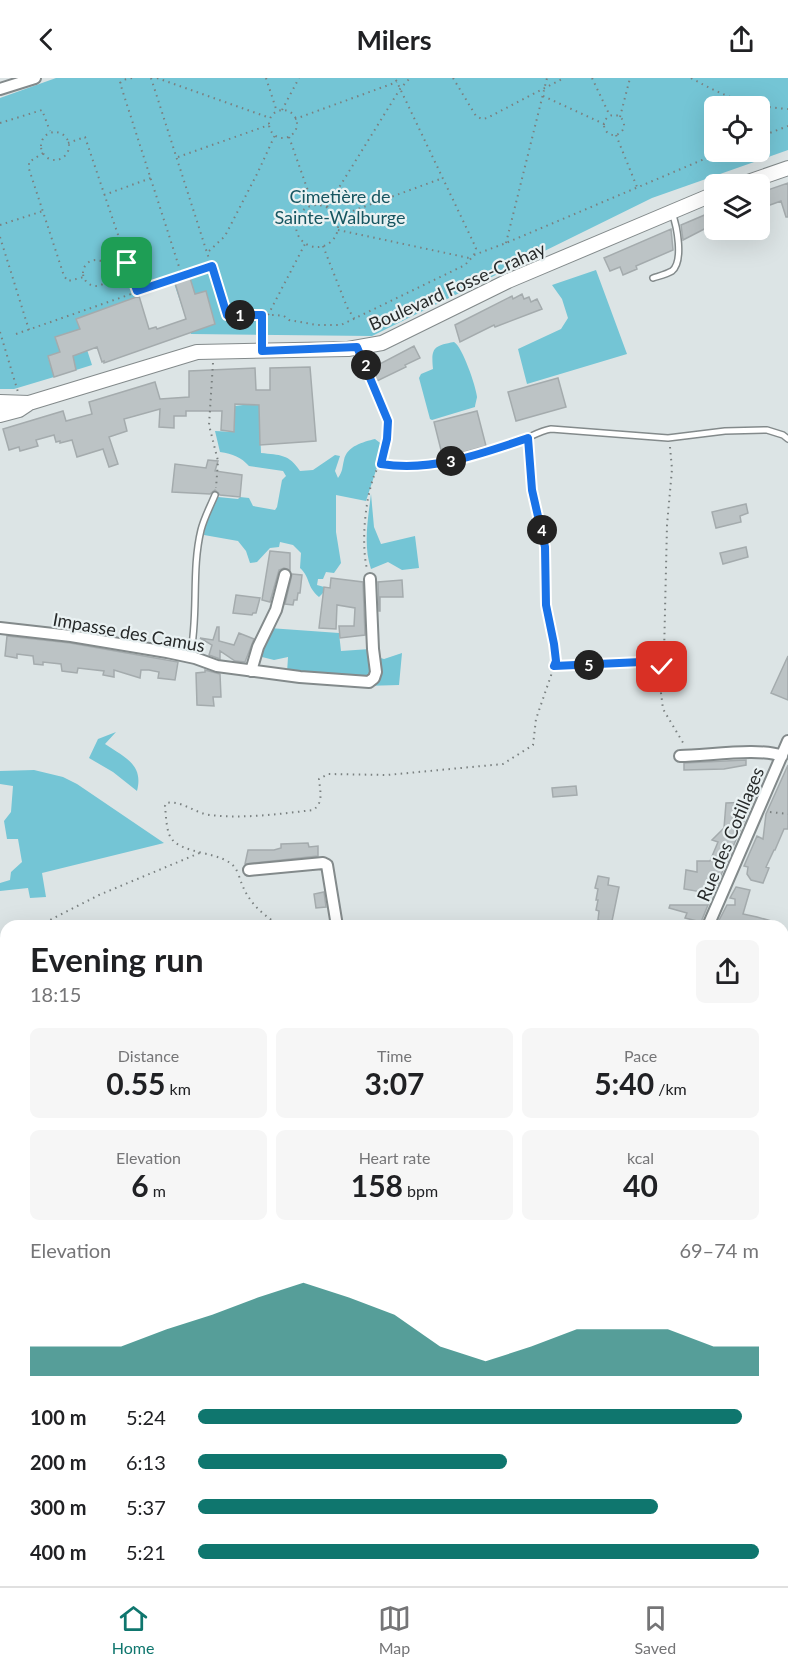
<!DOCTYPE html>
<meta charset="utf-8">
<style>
body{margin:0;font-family:Lato,sans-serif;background:#f6f6f6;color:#202124;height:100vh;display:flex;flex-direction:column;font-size:22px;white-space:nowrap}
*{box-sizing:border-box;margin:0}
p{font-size:20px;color:#757577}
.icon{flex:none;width:33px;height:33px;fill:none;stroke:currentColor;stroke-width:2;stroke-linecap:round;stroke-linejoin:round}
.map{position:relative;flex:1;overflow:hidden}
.details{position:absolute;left:0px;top:842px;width:789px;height:668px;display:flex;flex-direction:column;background:#fff;border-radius:18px 18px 0 0;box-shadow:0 6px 24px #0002}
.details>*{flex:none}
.tools{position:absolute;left:704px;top:18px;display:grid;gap:12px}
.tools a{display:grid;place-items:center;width:66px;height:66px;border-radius:9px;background:#fff;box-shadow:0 6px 24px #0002;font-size:30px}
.pin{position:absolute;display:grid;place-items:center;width:51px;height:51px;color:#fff;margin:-26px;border-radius:12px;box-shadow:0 3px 9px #0006}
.km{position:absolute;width:30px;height:30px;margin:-15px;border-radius:50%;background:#222;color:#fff;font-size:16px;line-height:30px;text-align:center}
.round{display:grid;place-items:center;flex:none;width:63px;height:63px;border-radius:9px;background:#f6f6f6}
.headline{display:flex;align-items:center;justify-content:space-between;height:102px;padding:0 30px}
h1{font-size:33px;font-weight:700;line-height:45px}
.metrics{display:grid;grid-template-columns:repeat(3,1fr);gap:9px;height:102px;padding:6px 30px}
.metrics div{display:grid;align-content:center;border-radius:9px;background:#f6f6f6;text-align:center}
.metrics b{font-size:30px;font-weight:700}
.metrics small{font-size:16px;font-weight:400}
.metrics p{font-size:16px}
.chart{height:168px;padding:12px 30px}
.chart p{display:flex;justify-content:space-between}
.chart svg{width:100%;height:108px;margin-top:6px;fill:#0f766e;opacity:.7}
ul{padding:0 30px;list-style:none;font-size:20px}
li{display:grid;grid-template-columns:96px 72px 1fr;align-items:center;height:45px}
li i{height:15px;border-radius:8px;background:#0f766e}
header{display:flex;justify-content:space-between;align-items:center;height:78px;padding:0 30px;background:#fff;font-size:27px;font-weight:700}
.dock{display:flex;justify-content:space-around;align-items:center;height:84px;border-top:2px solid #e0e0e0;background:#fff;font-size:16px;color:#757577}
.dock a{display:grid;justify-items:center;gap:3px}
.dock .selected{color:#0f766e}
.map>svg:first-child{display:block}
.green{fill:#74c5d5;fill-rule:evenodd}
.building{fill:#bcc3c5;stroke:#a4abad;stroke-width:1.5}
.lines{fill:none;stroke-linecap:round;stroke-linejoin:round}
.lane-casing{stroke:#838a8b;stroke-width:8}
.street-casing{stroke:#838a8b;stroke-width:14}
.secondary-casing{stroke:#838a8b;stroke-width:16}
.path{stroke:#7a8080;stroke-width:2;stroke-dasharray:1.5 4.5;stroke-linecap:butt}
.lane{stroke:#fff;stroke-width:5}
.street{stroke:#fff;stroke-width:10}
.secondary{stroke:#fff;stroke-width:14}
.route-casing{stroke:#fff;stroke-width:12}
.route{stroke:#1a73e8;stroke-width:8}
.labels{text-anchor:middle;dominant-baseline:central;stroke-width:4.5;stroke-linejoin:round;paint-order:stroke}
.park-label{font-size:18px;fill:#165560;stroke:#e9f1f2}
.street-label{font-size:18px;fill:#272a2a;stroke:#e9f1f2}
</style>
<header><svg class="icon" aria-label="back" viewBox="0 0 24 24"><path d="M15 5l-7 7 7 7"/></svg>Milers<svg class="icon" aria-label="share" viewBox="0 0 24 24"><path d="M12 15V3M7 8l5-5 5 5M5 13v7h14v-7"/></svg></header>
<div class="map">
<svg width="788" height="1508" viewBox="0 0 788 1508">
<rect width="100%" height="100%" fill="#dce4e5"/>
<path class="green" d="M56,0h732v72l-136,48 -280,138 -181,-2 -17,-51 -97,36 15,46 -16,5 -4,-16h-18l-6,3 6,20 -40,12h-14v-291zM714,28h45v46h-45z
M596,192l31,84 -100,30 -9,-35 43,-20 7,-11 -6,-19 -10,-14z
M454,264c8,4 22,44 23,55 0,1 -2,8 -2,10l-43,13 -2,-1 -11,-41 2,-4 12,-5c-2,-21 0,-23 21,-27z
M243,327h16l2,48c19,2 28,1 39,18l13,-1 22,-15 5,1 -5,15 3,7c5,-7 4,-10 6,-18 3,-14 19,-18 31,-21l9,7 -18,55 -30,-6v37l5,31 -7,10 -8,-1 -3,7h-5l-1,6 7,2 -1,6 -4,4c-13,-11 -8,-19 -19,-29l1,-15 -8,-8 -13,-3 -1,5 -9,1 -13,14 -7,1 -4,-12 -8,-10 -34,-6 1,-11 13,-27 20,2 2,-2 9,1 4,8 22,4 2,-3 5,-27 4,-4 -3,-5 -34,-5c-8,-9 -16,-12 -29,-14l-5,-21 19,1 1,-26z
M371,416l3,33 7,17 34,-8 4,32 -17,2 -14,-8 -17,7c-8,-24 -3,-50 0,-75z
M269,550l70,5 2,18 29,-2 1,24 -6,5 -78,-5 1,-16 -14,3 -16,-4z
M402,575l-3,32 -35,1 5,-1 8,-28 7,2z
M116,654l-11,12c19,13 39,20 32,47l-24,-19 -24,-14 9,-19z
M34,692l29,7 14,7 87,59 -122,30 4,24 -16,1 -2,-10 -28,3v-8l10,-3 1,-8 11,-10 -4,-23h-11l-3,-18 7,-9 2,-26 -13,-2v-13z
M788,1224v59h-5v-58z"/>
<path class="building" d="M788,105v34h-2l-5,-16 -22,8v-16z
M714,133v13l-31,16 -2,-15z
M671,151l2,21 -37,16 1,3 -14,6 -3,-8 -10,4 -6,-13z
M190,200l5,16 11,-3 9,33 -111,39v-2l-2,1 -5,-15 -24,9 3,14 -22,7 -6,-21 12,-4 -5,-15 25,-8 -4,-10 63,-23 10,33 7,-2 1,2 29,-10 -11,-36z
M522,216l2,5 5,-2 2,5 6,-3 5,10 -47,18 -1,-2 -34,17 -5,-17 57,-29 1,3z
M414,268l6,12 -15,7 1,2 -29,14 -5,-13z
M310,289l6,74 -56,4 -1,-40 -24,-1 -1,28 -13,-2 1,-19h-36v5h-12v12l-15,-1 1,-18 -36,10 3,12 -18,6 9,27 -9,3 -6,-18 -26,8 -5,-17 -12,3v-2l-4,1 -2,-7 -18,5 2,6 -18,5 -1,-4 -10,3 -6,-21 60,-18 3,10 26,-7 -3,-12 66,-20 5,17 29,-2v-26l66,-3 1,22h14v-22z
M558,300l8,29 -50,14 -8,-29z
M477,333l9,35 -43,12 -9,-36z
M208,382l10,1 -3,10 27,4 -2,22 -20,-2 -5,-5 -5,4 -38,-2 3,-28 31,4z
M746,426l2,9 -8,3 1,6 -25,6 -4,-16z
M746,469l2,10 -25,7 -3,-11z
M270,473l20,2v17l-6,-2 -5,2 -9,32 -8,-2z
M292,496l10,1 -2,18h-2l-1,7h-3l-1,5 -8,-1z
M331,500l32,4 2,53 -25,3 -1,-12h15l1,-18 -18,-3 -1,24 -17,-1 5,-41 6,1z
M402,502l1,17h-23v14h-1l-1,-29z
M236,517l24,3 -4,15h-3l-1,2 -19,-2z
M217,549h2v14l15,4 5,-12 15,6 -9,23 -10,-1 -15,-10v8l-11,-4 3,-10 -12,-7 13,2z
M7,558l63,7 108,19 -3,18 -17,-2 1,-6 -10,-2h-8l-1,8 -26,-8v7l-11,-2 1,-4 -26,-3 -1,5 -15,-2 -1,-7 -18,-2v3l-9,-1 -1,-8 -16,-2v4l-12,-2z
M788,578v44l-17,-7z
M205,592l15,4 1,23h-8l1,9 -17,-1 -1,-32 9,-1z
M746,682v5l-22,4 -40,1v-7z
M788,687v64h-4l-9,21h-1l-8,17 3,1 -6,15 -12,-3 -4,-6 1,-7 -4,-1 13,-30 6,3 3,-25z
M576,708l1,9 -24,2 -1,-9z
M752,724l-39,92 -29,-5 2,-19 11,2v-11h13l8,-19 -6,-2 12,-12 2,-25z
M308,765l1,4 9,-1v10l-73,8 3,-14h26l7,-2v-4z
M598,798l11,2 -1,7 11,2 -8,39h-11l1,-5 -3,-1 1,-9 -3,-1 2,-10h-2l2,-11 -3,-1z
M736,809l14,3 -7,24 14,3 22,6v3h-63l11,-21h8v-6l-5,-1z
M324,814l2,15 -10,1 -2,-14z
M670,827h38l-7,17 -16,-4 2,-5 -18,-5z"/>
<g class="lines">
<defs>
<path id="lane" d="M653,200c6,-2 14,-4 19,-7 12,-10 5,-45 0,-58
M444,385c25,-7 49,-13 73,-21 12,-4 22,-11 34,-13l117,9 57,-7 42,-1 16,5 5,4
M190,579c9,-41 1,-86 11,-127 3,-12 9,-23 14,-35"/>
<path id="street" d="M0,11l35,-11
M0,550l71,8 96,16 28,6 22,8 83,11 69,5 5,-4 2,-6 -3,-23 -3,-70
M251,593l7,-24 18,-37 9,-35
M680,678c26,0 80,-9 102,0
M249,792l74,-7 4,2 10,61
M708,848l80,-185
M783,963l5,2
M0,965l6,12
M0,1187l6,-6
M413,1503l1,5
M484,1503v5
M779,1503l2,5"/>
<path id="secondary" d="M742,106l46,-16
M0,324l29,1 168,-51 151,-3 34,-6 126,-62 206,-87
M0,337l19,-5 9,-6
M0,1259l6,7
M212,1503l4,5"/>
</defs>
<use href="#lane" class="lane-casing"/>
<use href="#street" class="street-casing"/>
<use href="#secondary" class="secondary-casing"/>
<path class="path" d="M132,0l-9,2 -3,3 62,193
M151,0l76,237h48l9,1 5,4 28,5h24l124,-60 9,-10 2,-7 -81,-170
M157,0l113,40
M266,0l11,34
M453,0l23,38 6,3 5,-1 77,-40
M592,0l18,38
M691,0c34,19 58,28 97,31
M543,18l61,28
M282,32l17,-32
M269 46a14 14 0 1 1 28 0a14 14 0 1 1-28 0Z
M604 47a10 10 0 1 1 20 0a10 10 0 1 1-20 0Z
M620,39l10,-39
M295,41l102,-37
M0,45l42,-13 8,21
M41 68a14 14 0 1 1 28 0a14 14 0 1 1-28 0Z
M616,57l21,52
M289,59l24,68
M759,59l29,-11
M68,65l17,-6 52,154
M43,75l-14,9v7l35,107 4,5 16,-4
M178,79l91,-32
M104,117l47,-17
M296 148a21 21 0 1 1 42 0a21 21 0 1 1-42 0Z
M327,129l73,-118 10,-11
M336,139l107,-39
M0,147l43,-14
M338,152l131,28
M0,159l29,93
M506,165l41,-165
M323,168l24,61 8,13
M209,173l16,-15 33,-64 17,-37
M474,177l32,-12 215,-91
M83 195a13 13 0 1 1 26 0a13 13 0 1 1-26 0Z
M110,191l17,-6
M262,237v24
M268,237l37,-71
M0,254l18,60
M16,256l196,-68
M362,280c9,17 25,46 26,65 1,23 -6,34 -14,53 -9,24 -13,68 -7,93
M213,285l-4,62 9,36 -2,27
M670,369l2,22 -5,56 -3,129 -3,39 2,16 22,37
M382,386l16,2 38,-2
M555,588l108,-5
M770,734l18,2
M237,793c-10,-22 -60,-14 -68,-37 -3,-9 -3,-19 -4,-28l1,-3c16,-3 28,10 44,12 33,4 70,-1 103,-5 11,-7 7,-19 6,-31l9,-5 59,1 116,-11 30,-19 3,-26 20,-58 -10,-56 -1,-58 -13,-57 -3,-43
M239,798c8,25 19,35 41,50
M33,846l13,-2 53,-27 103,-43"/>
<use href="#lane" class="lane"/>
<use href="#street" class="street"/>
<use href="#secondary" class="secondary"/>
</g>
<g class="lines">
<defs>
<path id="route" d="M127,185l10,28 75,-25 15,49h35v36l95,-4 31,74 -1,18 -6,25c51,8 100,-10 147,-26l4,52 13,57 1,58 8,39 2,17 -2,5 109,-5 -1,6"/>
</defs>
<use href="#route" class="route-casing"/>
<use href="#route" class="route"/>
</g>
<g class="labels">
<g class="park-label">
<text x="340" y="118">Cimetière de<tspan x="340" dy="21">Sainte-Walburge</tspan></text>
</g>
<g class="street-label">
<text transform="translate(457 208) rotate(-24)">Boulevard Fosse-Crahay</text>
<text transform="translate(129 554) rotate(10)">Impasse des Camus</text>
<text transform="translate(730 756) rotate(-67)">Rue des Cotillages</text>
</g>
</g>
</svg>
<div class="tools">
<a><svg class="icon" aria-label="locate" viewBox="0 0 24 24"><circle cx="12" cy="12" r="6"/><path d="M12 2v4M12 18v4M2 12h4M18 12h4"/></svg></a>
<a><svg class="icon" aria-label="layers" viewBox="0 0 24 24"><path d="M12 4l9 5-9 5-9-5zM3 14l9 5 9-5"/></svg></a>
</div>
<div class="pin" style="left:127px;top:185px;background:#1e9e55"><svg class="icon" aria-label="arrive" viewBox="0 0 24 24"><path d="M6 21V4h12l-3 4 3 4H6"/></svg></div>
<div class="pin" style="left:662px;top:589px;background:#d93025"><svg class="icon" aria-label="check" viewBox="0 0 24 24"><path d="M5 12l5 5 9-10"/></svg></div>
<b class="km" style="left:240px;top:237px">1</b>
<b class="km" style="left:366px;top:287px">2</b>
<b class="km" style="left:451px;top:383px">3</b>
<b class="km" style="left:542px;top:452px">4</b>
<b class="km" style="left:589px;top:587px">5</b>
<section class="details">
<div class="headline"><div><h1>Evening run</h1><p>18:15</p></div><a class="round"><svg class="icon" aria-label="share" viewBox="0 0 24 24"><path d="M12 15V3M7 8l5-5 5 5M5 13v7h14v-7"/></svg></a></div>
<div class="metrics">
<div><p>Distance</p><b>0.55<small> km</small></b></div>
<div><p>Time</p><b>3:07</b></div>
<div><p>Pace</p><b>5:40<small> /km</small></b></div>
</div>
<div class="metrics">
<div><p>Elevation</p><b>6<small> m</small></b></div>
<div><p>Heart rate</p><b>158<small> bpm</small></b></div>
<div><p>kcal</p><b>40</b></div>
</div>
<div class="chart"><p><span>Elevation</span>69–74 m</p>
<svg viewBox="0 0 160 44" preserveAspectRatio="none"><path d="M0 44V32L10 32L20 32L30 25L40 19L50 12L60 6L70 12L80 19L90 32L100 38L110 32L120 25L130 25L140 25L150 32L160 32V44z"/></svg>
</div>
<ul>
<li><b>100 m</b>5:24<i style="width:97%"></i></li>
<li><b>200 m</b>6:13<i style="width:55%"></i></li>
<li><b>300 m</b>5:37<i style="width:82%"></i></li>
<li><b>400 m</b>5:21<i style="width:100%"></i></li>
</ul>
</section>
</div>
<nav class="dock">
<a class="selected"><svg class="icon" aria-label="home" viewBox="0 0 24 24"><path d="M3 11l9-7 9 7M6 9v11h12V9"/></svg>Home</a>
<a><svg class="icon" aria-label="map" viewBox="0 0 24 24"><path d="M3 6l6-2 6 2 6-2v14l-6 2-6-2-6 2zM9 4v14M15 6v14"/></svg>Map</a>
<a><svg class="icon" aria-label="saved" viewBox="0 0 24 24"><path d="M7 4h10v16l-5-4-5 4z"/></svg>Saved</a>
</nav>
